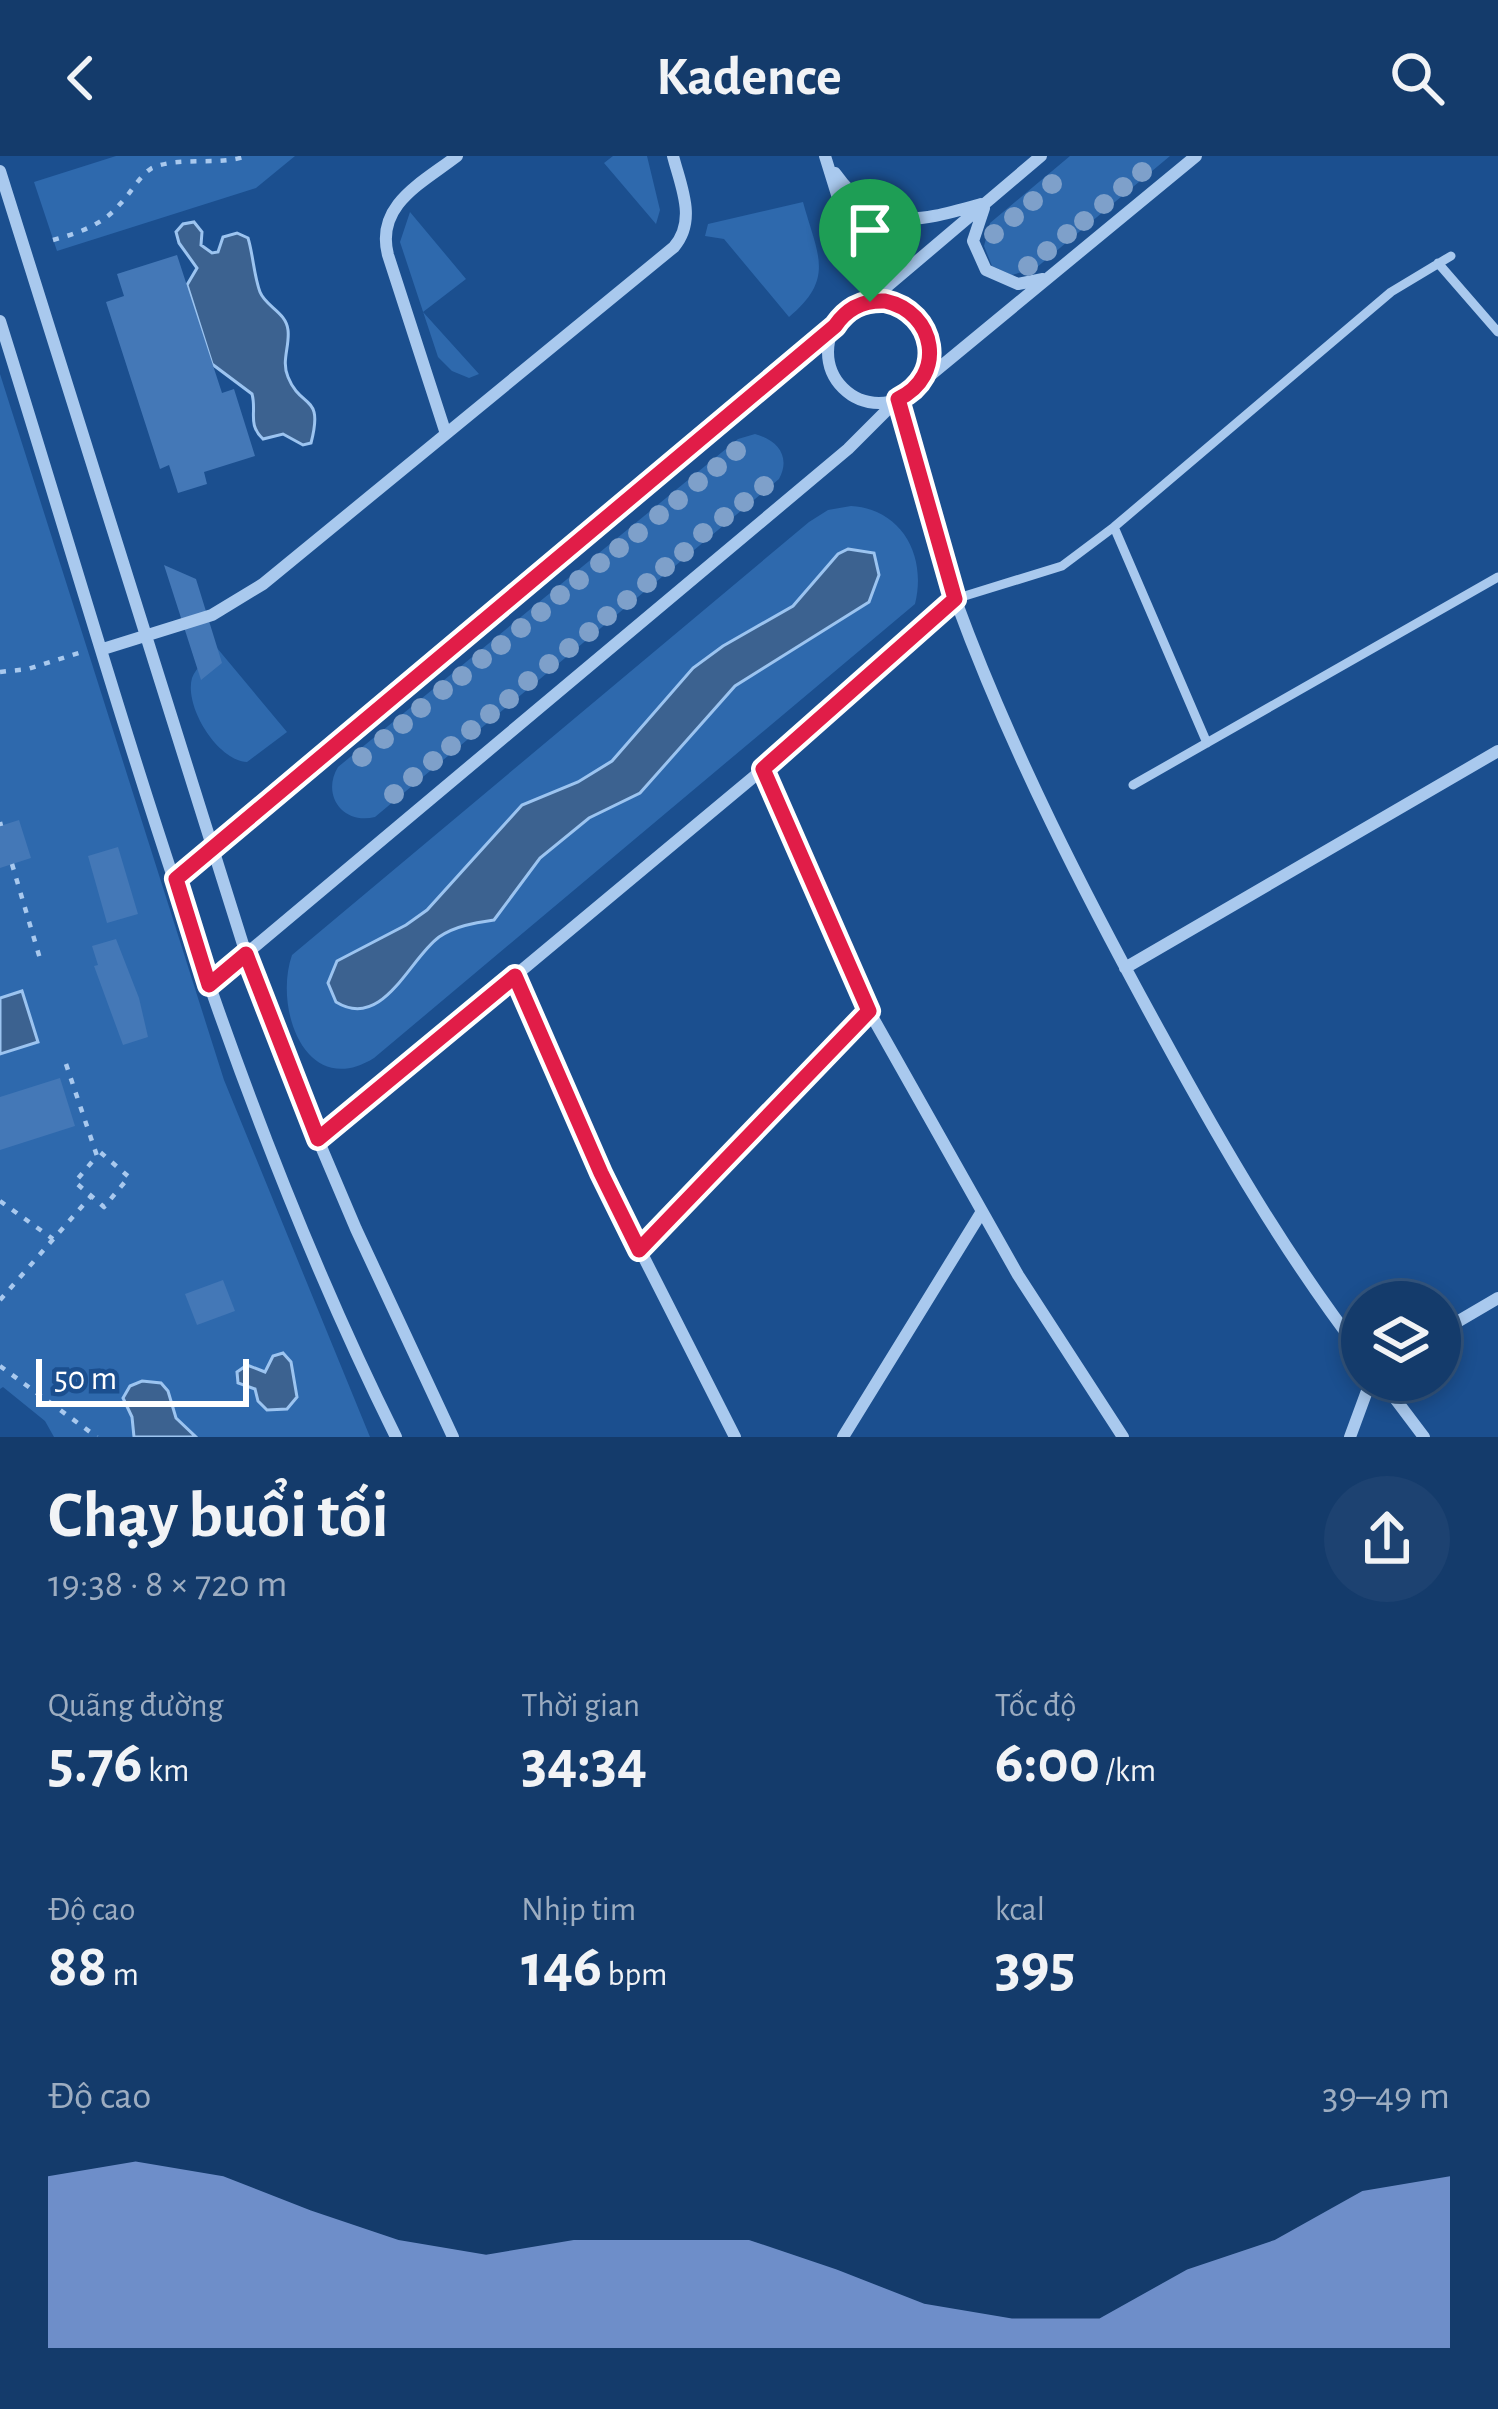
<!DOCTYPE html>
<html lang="vi">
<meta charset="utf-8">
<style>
body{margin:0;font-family:"Alegreya Sans",sans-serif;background:#1d4271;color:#f1f3f6;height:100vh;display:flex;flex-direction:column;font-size:45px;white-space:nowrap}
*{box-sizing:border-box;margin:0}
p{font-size:39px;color:#9dadc1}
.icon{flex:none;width:66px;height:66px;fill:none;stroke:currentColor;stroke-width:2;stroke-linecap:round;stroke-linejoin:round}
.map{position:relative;height:1281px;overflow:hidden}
.details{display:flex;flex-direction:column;background:#143b6b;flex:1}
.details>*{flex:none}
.buttons{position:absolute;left:1341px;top:1125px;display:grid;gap:24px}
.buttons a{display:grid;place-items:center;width:120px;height:120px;border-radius:50%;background:#143b6b;box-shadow:0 6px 18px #0003,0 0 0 3px #33557e;font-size:60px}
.scale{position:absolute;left:36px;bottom:30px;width:213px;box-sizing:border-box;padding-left:12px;border:6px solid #fff;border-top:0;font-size:33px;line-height:42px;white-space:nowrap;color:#fff;-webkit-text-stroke:9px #1b4f8f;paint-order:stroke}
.pin{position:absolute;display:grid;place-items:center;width:102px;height:102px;color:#fff;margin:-123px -51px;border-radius:50% 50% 50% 0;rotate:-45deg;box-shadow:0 0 12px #0007}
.pin .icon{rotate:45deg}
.round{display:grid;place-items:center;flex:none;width:126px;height:126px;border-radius:63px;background:#1d4271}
.summary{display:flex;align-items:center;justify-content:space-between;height:204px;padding:0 48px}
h1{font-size:66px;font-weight:700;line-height:90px}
.figures{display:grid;grid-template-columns:repeat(3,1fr);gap:18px;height:204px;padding:12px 48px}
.figures div{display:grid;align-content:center}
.figures b{font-size:60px;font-weight:700}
.figures small{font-size:33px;font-weight:400}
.figures p{font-size:33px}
.chart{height:336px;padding:24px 48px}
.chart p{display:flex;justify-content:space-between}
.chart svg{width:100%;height:216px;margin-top:12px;fill:#95b2f1;opacity:.7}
header{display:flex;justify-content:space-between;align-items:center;height:156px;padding:0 48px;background:#143b6b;font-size:54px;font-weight:700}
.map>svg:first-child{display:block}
.green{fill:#2e69ad}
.water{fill:#3c6290;stroke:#9cc4f0;stroke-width:3}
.building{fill:#4478b7}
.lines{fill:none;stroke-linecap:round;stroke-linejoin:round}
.path{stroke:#a9c9ee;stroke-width:4.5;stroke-dasharray:6 9;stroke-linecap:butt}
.service{stroke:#a9c9ee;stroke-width:9}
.minor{stroke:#a9c9ee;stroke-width:12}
.tree{fill:#7ea0ca}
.route-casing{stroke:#fff;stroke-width:24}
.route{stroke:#e11d48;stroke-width:15}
</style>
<header><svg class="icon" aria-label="back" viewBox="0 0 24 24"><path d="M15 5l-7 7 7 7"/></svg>Kadence<svg class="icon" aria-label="search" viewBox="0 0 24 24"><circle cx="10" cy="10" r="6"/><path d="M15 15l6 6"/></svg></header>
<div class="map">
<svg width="1498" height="1281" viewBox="0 0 1498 1281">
<rect width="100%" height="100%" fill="#1b4f8f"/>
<path class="green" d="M116,0h179l-39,32 -199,63 -23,-69z
M613,0h34l13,54 -4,14 -52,-61z
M1070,0h100l-134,112 -24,7 -20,-9 -8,-20 6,-23z
M803,46c14,52 33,76 -14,115l-65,-78 -19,-3 3,-12z
M410,56l56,67 -43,33 56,62 -10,4 -17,-7 -14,-14 -38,-115z
M0,218l224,706 146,357h-316l-9,-16 -42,-34 -3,2z
M755,278c23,6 36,23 24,45l-404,338c-32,8 -54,-22 -37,-50l400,-328z
M851,350c51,3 76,50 64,98l-541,454c-67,42 -101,-48 -82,-103l517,-433 19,-12z
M217,492l70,84 -40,30c-30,-2 -63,-56 -55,-84 4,-11 17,-21 25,-30z"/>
<path class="water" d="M194,66l8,10 -1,13 11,8 6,-1 5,-15 14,-4 11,5c5,16 6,38 12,54 6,15 26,20 28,38 2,16 -7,31 0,47 13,33 36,16 23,66l-8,2 -20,-11 -20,5c-16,-15 -6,-27 -11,-45l-40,-30 -25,-79 10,-17 -18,-25 -3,-11 7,-8z
M848,393l26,4 5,22 -10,27 -134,84 -95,107 -51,25 -49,40 -46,62c-20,3 -39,6 -55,17 -30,22 -56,94 -103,65l-8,-19 9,-22 69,-36 21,-15 95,-105 56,-23 34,-21 81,-93 30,-22 70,-40 45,-52z
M22,835l16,51 -38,12v-56z
M283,1197l8,9 6,35 -10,12 -20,1 -9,-9 -3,-12 -17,-6 -1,-11 10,-7 18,7 8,-16z
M142,1225l19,2 7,8 8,27 20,19h-62l-2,-20 -9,-19 7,-12z"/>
<path class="building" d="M177,99l45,138 12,-4 21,67 -51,16 3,12 -29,9 -9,-28 -9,4 -54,-167 18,-6 -7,-22z
M164,409l32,14 26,84 -21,17z
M19,664l12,38 -31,10v-42z
M118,691l20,67 -31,9 -19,-67z
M116,783l23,59 9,39 -25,8 -29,-79 4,-1 -6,-19z
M60,922l15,48 -75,24v-53z
M223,1124l12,31 -38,14 -12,-31z"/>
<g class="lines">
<path class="path" d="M53,84c25,-7 50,-15 67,-36 11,-11 19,-28 32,-36 27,-12 66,-2 95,-12
M0,516l28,-3 54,-17
M0,666l1,4
M12,708l29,98
M66,908l31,92 -22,26 29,25 25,-30 -29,-25 -3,4
M0,1045l53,38
M0,1144l91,-104
M0,1210l97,71"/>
<path class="service" d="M1438,107l60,69
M1114,371l93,216
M955,443l107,-33 52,-39 277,-235 60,-36
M1133,629l365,-208"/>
<path class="minor" d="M825,0l45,145 171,-145
M0,15l246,783 51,136 59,139 97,208
M835,17c44,61 82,49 146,31
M984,52l-11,33 13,29 32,14 25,-5
M828 196a51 51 0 1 1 102 0a51 51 0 1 1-102 0Z
M0,165c118,376 220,762 396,1116
M916,231l280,-231
M898,243c17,67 33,136 58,202 55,150 130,296 207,436 60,110 123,218 199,317
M446,278l-58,-179c-13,-50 34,-72 69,-99
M103,493l109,-34 51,-31 411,-337c23,-27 7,-60 -1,-91
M763,613l106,242 149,264 105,162
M176,723l659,-553
M1125,812l373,-217
M515,820l86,197 134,264
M209,829l639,-536 50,-50
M318,984l445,-371 192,-170
M639,1095l230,-240
M1440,1176l58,-34
M1381,1224l43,57
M843,1281l138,-224
M1350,1281l21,-57"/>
</g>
<g class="tree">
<circle cx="1142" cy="16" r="10"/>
<circle cx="1052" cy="28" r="10"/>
<circle cx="1123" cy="31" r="10"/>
<circle cx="1033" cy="45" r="10"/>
<circle cx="1104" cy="48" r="10"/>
<circle cx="1014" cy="61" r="10"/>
<circle cx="1084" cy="65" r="10"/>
<circle cx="994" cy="78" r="10"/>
<circle cx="1067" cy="78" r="10"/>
<circle cx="1047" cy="95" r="10"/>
<circle cx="1028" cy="110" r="10"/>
<circle cx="736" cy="295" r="10"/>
<circle cx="717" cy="311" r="10"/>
<circle cx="698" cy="326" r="10"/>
<circle cx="764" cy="330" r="10"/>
<circle cx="678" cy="344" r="10"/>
<circle cx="744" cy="346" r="10"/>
<circle cx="659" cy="359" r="10"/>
<circle cx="724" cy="361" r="10"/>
<circle cx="638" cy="377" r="10"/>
<circle cx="703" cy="377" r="10"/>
<circle cx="619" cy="392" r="10"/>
<circle cx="684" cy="396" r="10"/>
<circle cx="600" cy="407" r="10"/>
<circle cx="665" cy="411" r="10"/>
<circle cx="579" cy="424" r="10"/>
<circle cx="647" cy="427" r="10"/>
<circle cx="560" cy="439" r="10"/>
<circle cx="627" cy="444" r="10"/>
<circle cx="541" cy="456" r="10"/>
<circle cx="607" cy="460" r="10"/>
<circle cx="521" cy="472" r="10"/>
<circle cx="589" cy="476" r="10"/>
<circle cx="501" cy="489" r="10"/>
<circle cx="569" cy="492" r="10"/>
<circle cx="482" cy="503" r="10"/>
<circle cx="549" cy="508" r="10"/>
<circle cx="462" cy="520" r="10"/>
<circle cx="528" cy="525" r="10"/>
<circle cx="443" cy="534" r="10"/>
<circle cx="509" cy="543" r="10"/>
<circle cx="421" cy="552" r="10"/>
<circle cx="490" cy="558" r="10"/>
<circle cx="403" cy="568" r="10"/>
<circle cx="471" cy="574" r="10"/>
<circle cx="384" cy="583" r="10"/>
<circle cx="451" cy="590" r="10"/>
<circle cx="362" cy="601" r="10"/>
<circle cx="433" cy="605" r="10"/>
<circle cx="413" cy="621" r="10"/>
<circle cx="394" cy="638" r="10"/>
</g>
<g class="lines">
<defs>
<path id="route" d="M885,145c51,11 62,75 13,98l57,200 -192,170 106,242 -230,239 -38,-77 -86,-197 -197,163 -72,-185 -37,31 -33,-106 659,-553c12,-18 28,-26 50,-25z"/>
</defs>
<use href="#route" class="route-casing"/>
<use href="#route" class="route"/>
</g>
</svg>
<div class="buttons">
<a><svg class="icon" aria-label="layers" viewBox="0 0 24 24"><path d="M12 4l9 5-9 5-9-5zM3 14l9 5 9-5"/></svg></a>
</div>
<div class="scale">50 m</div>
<div class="pin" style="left:870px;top:146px;background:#1e9e55"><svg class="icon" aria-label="arrive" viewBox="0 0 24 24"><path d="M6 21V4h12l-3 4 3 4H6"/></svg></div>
</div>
<section class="details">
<div class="summary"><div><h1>Chạy buổi tối</h1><p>19:38 · 8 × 720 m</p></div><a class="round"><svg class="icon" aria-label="share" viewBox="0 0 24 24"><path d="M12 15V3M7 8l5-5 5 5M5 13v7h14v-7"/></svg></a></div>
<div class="figures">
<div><p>Quãng đường</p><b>5.76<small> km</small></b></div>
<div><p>Thời gian</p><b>34:34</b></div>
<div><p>Tốc độ</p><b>6:00<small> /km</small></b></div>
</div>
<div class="figures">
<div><p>Độ cao</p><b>88<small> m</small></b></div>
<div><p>Nhịp tim</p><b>146<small> bpm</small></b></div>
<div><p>kcal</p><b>395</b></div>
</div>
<div class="chart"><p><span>Độ cao</span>39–49 m</p>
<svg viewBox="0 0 160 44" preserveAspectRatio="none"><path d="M0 44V9L10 6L20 9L30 16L40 22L50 25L60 22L70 22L80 22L90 28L100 35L110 38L120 38L130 28L140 22L150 12L160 9V44z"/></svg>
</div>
</section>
